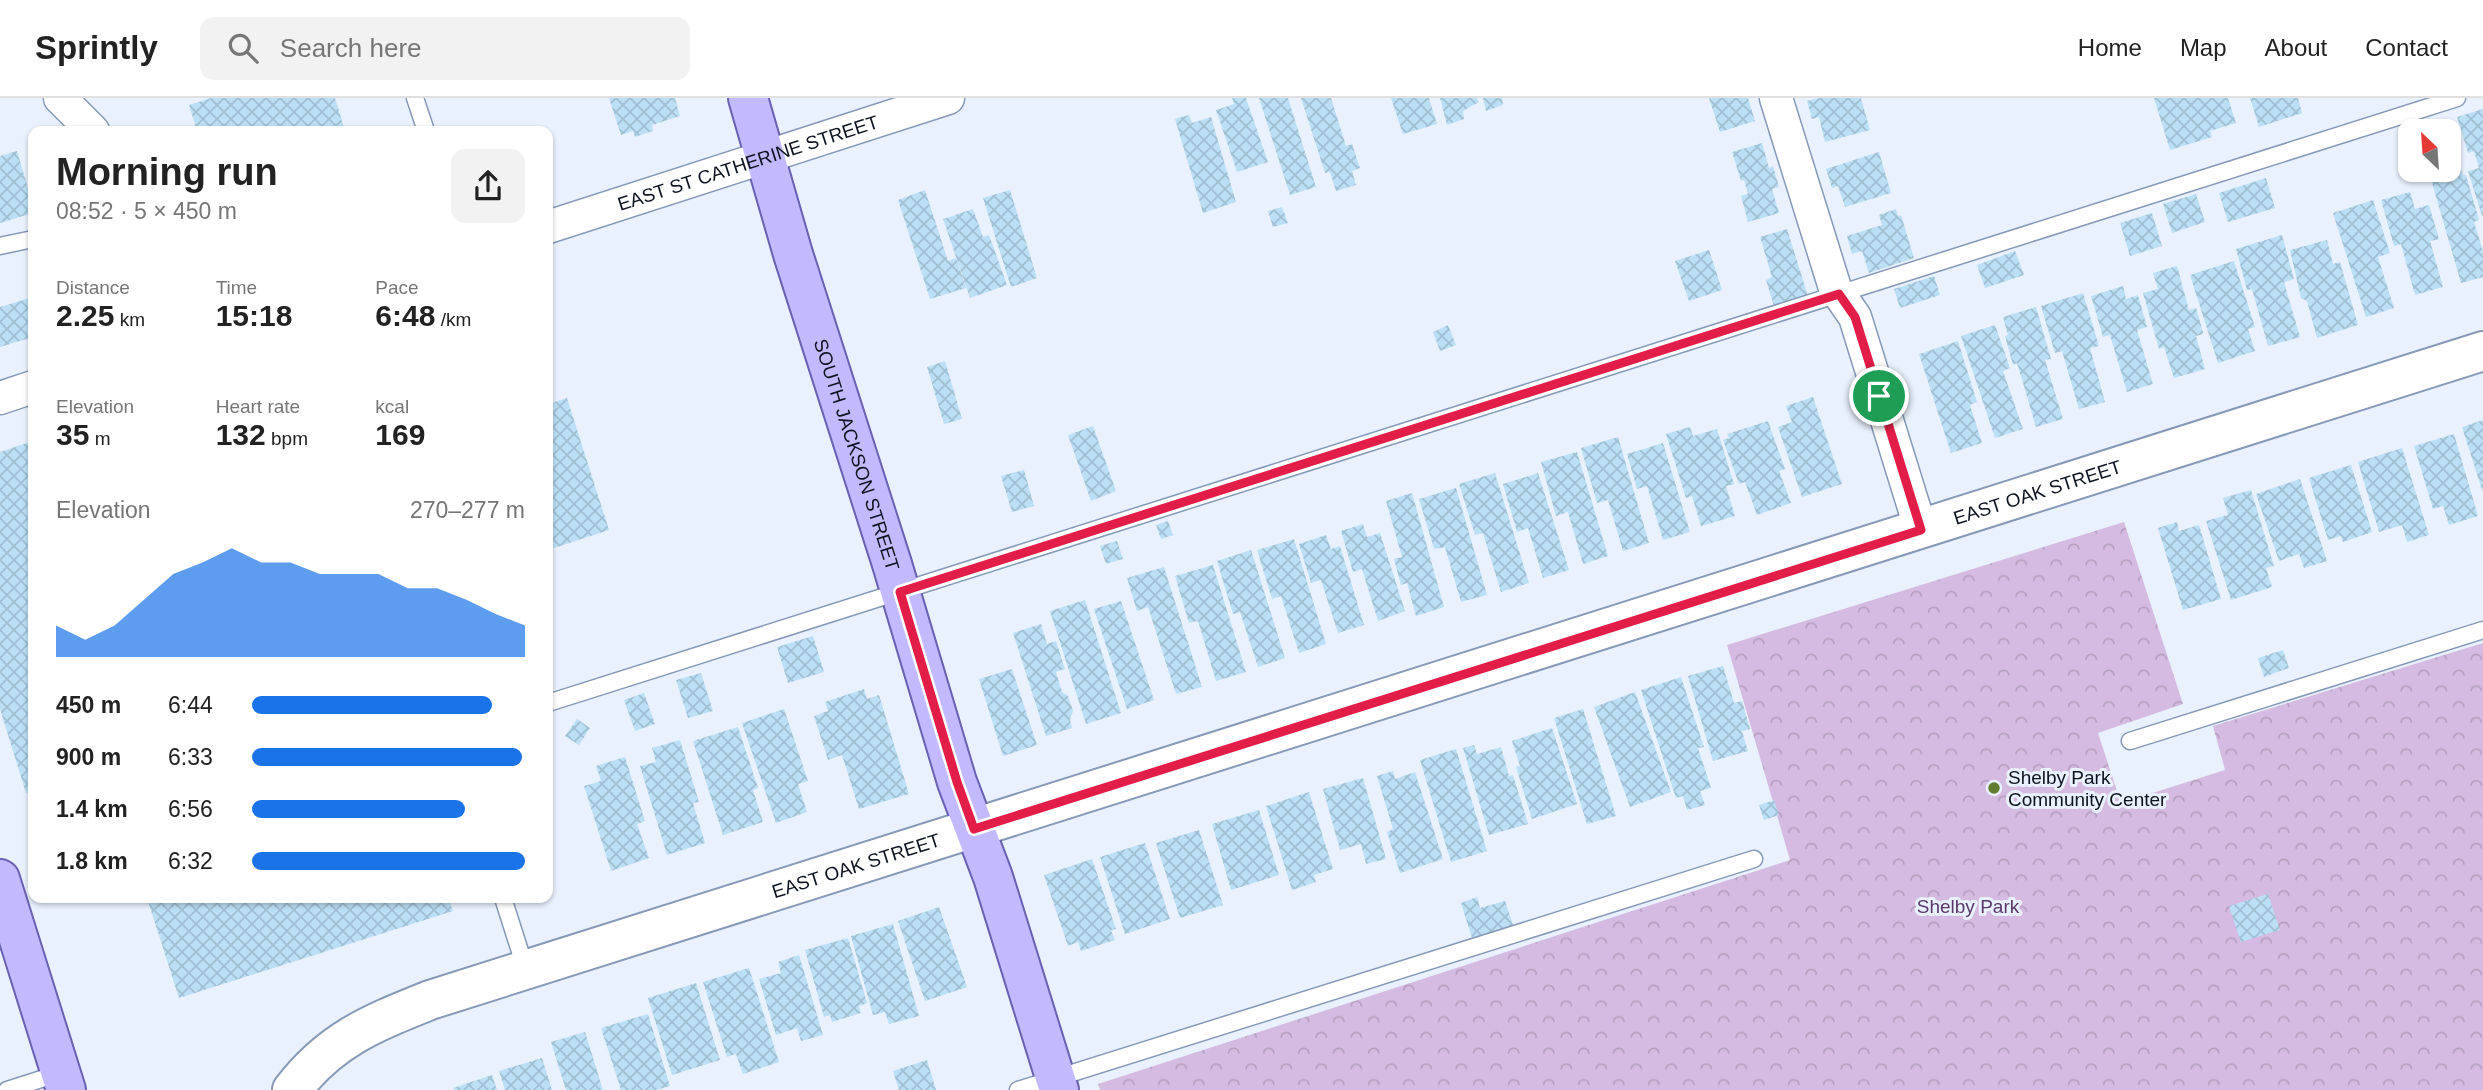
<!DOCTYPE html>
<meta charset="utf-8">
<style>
body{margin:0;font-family:Arial,sans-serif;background:#f2f2f2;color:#222;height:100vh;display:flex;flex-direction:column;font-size:26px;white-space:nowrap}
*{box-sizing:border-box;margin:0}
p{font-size:23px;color:#767676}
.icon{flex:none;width:38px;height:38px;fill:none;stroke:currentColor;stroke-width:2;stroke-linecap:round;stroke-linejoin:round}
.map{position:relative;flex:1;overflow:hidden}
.sheet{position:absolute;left:28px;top:28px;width:525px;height:777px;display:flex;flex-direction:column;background:#fff;border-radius:14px;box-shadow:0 2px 5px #0004}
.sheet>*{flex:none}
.needle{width:46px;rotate:335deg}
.tools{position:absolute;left:2398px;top:21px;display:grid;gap:14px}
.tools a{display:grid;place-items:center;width:63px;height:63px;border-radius:14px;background:#fff;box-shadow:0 2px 5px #0004;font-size:35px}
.pin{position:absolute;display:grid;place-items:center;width:60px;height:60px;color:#fff;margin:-30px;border:4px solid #fff;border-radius:50%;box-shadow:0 2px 7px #0007}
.round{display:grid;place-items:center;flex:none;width:74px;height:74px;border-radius:14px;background:#f2f2f2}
.headline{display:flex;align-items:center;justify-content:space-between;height:119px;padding:0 28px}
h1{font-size:38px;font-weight:600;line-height:52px}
.figures{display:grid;grid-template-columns:repeat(3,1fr);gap:10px;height:119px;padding:7px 28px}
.figures div{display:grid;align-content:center}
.figures b{font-size:30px;font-weight:600}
.figures small{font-size:19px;font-weight:400}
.figures p{font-size:19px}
.chart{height:196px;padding:14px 28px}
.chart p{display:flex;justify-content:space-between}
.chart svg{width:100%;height:126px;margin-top:7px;fill:#1a73e8;opacity:.7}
ul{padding:0 28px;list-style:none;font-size:23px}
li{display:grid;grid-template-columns:112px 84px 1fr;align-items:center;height:52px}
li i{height:18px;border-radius:9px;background:#1a73e8}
header{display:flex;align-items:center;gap:42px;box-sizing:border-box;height:98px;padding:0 35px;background:#fff;border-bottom:2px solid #e0e0e0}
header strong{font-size:33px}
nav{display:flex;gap:38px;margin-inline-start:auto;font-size:24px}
.search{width:490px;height:63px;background:#f2f2f2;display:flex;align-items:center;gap:18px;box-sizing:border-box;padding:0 24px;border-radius:14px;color:#767676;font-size:26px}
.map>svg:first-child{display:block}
.park{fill:url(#park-crowns)}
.building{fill:url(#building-cross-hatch)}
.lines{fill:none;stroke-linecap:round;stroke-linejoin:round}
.lane-casing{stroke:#8699b7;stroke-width:19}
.street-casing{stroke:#8699b7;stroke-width:35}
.secondary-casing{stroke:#8699b7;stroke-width:42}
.primary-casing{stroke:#6961b1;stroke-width:42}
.lane{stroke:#fff;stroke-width:16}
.street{stroke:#fff;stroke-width:32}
.secondary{stroke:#fff;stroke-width:38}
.primary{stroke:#c2b9ff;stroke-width:38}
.route-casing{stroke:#fff;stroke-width:14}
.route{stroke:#e11d48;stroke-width:9}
.poi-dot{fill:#627d31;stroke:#e9f1fe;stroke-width:2.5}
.labels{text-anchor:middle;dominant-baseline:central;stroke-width:6;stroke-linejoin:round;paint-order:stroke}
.street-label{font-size:19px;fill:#0e141f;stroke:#e9f1fe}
.poi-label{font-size:19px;fill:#0e141f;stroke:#e9f1fe;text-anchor:start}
.park-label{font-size:19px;fill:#5b386b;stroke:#e9f1fe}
</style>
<header>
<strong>Sprintly</strong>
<div class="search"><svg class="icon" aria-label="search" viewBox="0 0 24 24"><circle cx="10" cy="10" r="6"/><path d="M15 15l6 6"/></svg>Search here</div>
<nav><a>Home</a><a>Map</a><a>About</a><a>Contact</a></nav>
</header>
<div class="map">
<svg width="2483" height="992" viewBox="0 0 2483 992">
<defs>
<pattern id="park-crowns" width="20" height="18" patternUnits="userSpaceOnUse" patternTransform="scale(1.75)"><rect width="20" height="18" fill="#d5bbe1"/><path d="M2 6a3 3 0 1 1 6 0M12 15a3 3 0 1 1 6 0" fill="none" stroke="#b6a0c1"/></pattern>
<pattern id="building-cross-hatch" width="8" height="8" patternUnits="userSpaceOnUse" patternTransform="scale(1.75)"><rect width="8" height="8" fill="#bbe0f6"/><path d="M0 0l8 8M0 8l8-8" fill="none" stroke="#a0bfd2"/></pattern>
</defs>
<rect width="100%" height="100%" fill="#e9f1fe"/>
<path class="park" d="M2124,424l59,182 -85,29 23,70 104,-33 -12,-44 270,-83v447h-1383l-2,-6 692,-224 -63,-215z"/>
<path class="building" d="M211,0h124l10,33h-148l-8,-26z
M609,0h66l5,18 -28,9 1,6 -18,6 -2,-6 -12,4z
M1232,0h14l22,64 -31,10 -21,-62 18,-6z
M1259,0h29l28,89 -26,8z
M1301,0h30l15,48 6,-2 8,24 -8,3 4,14 -20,6 -6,-19 -5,1z
M1391,0h38l8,26 -34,10z
M1440,0h37l2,4 -16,9 1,8 -17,6z
M1483,0h19l1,7 -17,6z
M1709,0h39l7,23 -35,11z
M1819,0h42l9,32 -45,12 -6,-25 -7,2 -5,-18z
M2154,0h74l8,25 -26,8 2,6 -42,13z
M2250,0h48l4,15 -43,14z
M2483,11v107h-1l-14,-45 11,-3 -5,-17 -6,2 -11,-36z
M1189,17l3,8 19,-6 25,85 -33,11 -28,-94z
M1762,45l7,25 4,-2 6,21 -7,2 7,24 -31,9 -7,-26 7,-2 -4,-14 -3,1 -9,-29z
M17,53l16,54v8l-33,10v-67z
M1879,54l12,41 -46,14 -7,-21 -6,2 -6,-19z
M2460,69l3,8h3l13,45 -5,2 9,29v26l-22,6 -31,-107z
M2266,80l9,30 -47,14 -9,-29z
M925,92l23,71 8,-3 10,30 -36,11 -32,-99z
M1010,92l27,88 -26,9 -28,-89z
M2410,94l5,17 14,-4 10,34 -9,2 13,46 -28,8 -14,-51 -7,2 -13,-46z
M2196,96l9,28 -33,11 -9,-29z
M2373,102l17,53 -12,4 16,51 -28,9 -33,-104z
M1282,109l6,16 -15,4 -5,-16z
M973,111l10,28 6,-2 18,50 -37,13 -27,-79z
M1896,111l2,8 3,-2 13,43 -45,15 -7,-22 -10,3 -5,-18 35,-11 -3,-10z
M2152,115l10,33 -32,10 -10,-33z
M1787,131l21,67 -34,10 -8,-26 6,-3 -12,-40z
M2282,137l12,44 -10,3 16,55 -32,9 -16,-57 -5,1 -11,-41z
M2327,142l6,24 7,-2 18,63 -41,13 -10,-37 -6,-3 -11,-48z
M1709,152l13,40 -33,11 -14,-40z
M2015,153l9,24 -39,13 -8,-23z
M2234,163l21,66 -7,2 7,22 -37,12 -28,-88z
M2177,168l12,44 7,-2 7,24v2l-7,2 9,33 -31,9 -10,-31 -5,2 -16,-56 15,-4 -5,-16z
M1934,178l6,19 -40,13 -6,-19z
M2123,188l3,13 12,-4 9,32 -10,3 16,54 -26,8 -17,-57 -7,2 -12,-41z
M2083,195l16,53 -9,2 15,54 -26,7 -17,-58 -7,2 -14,-47z
M33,199v40l-33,10v-40z
M2036,209l15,52 -6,1 18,59 -27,8 -19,-64 -4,2 -8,-29 3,-1 -5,-18z
M1448,227l8,20 -16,6 -7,-19z
M1995,227l15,43 -7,3 20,58 -28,9 -34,-102z
M1958,243l19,61 -7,3 12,38 -31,10 -32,-99z
M945,263l17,58 -18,5 -17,-57z
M1813,299l29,87 -40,13 -24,-70 14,-5 -6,-16z
M567,300l42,132 -61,20v-146z
M2483,322v70h-1l-20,-63z
M1768,323l17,48 -6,2 12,32 -34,12 -12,-33 -6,2 -16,-44 6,-2 -2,-4z
M1093,328l23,65 -25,10 -23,-66z
M1690,329l3,9 24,-7 17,55 -8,2 9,30 -34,10 -9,-30 -6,2 -20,-64z
M2454,336l24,82 -29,9 -6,-19 -10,3 -19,-63z
M1618,339l31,106 -26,8 -15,-51 -11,3 -16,-55z
M33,343v350l-7,2 -26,-84v-257z
M1663,345l27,89 -27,8 -16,-54 -10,3 -10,-35z
M2402,350l27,87 -22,7 -5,-17 -23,7 -21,-70z
M1577,354l31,104 -25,8 -15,-52 -12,4 -15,-54z
M2351,367l21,67 -29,10 -2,-6 -13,4 -19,-62z
M1024,372l10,36 -22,6 -11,-36z
M1495,375l34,110 -28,9 -18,-59 -8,2 -16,-51z
M1538,375l31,97 -26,8 -15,-50 -11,4 -14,-48z
M2300,381l27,82 -23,7 -5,-14 -20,7 -23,-67z
M1456,390l31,107 -26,7 -16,-55 -11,2 -15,-50z
M2251,392l23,76 -8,2 6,19 -41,13 -25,-79 22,-6 -5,-17z
M1412,395l32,114 -28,9 -9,-33 -6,2 -7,-26 8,-2 -16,-56z
M1168,423l5,14 -12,4 -5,-14z
M2177,424l2,9 20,-6 22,74 -38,11 -25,-82z
M1363,426l4,13 13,-4 25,78 -27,10 -16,-52 -9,3 -12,-41z
M1326,437l5,14 9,-3 24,79 -26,8 -17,-53 -10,3 -12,-39z
M1294,441l32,105 -27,9 -18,-57 -9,3 -15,-49z
M1117,443l6,18 -17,5 -6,-18z
M1251,452l34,108 -27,9 -18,-55 -7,2 -16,-53z
M1213,467l33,107 -30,9 -18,-60 -9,2 -14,-47z
M1164,469l38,120 -26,7 -28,-87 -11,4 -10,-33z
M1085,502l36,113 -35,11 -36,-113z
M1121,503l33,99 -27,9 -33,-100z
M1041,526l6,20 9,-3 9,28 -9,3 6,20 6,4 5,15 -3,9 2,8 -26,8 -33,-103z
M813,538l11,36 -36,11 -11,-36z
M2283,552l6,18 -25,9 -6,-19z
M1723,568l11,37 8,-2 8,28 -8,2 6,20 -35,10 -25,-85z
M1012,571l25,76 -34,11 -24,-77z
M701,575l12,38 -25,7 -12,-38z
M1681,579l23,70 -6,1 13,40 -11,3 5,14 -18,5 -4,-14 -7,2 -35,-108z
M864,591l3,10 12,-4 30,99 -50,15 -17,-54 -14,5 -14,-44 14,-5 -3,-9z
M1635,594l36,100 -41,15 -36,-100z
M644,595l11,31 -20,7 -11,-31z
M784,611l24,72 -10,3 9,28 -31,11 -34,-100z
M1583,611l33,107 -29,8 -33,-106z
M577,621l13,9 -11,17 -14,-9z
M738,629l20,61 -5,2 10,32 -40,13 -30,-94z
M1552,630l25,76 -45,15 -16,-52 4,-1 -8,-25z
M680,642l19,62 -6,1 12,40 -38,12 -27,-89 16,-4 -4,-14z
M1474,647l3,9 24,-7 8,29 4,-1 15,49 -39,11 -26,-87z
M1456,651l31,102 -36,11 -31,-102z
M625,659l20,64 -8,3 12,34 -38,13 -27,-85 17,-5 -5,-15z
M1393,673l2,8 20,-7 28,87 -43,14 -13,-41 6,-3 -16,-53z
M1363,680l23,81 -20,5 -5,-20 -21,6 -17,-61z
M1309,694l24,77 -19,6 2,7 -24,8 -26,-84z
M1774,702l5,15 -15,5 -5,-15z
M1259,712l20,65 -48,15 -19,-66z
M1199,732l24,75 -43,13 -24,-75z
M1145,745l25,76 -45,15 -25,-77z
M1092,761l24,70 -5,1 4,10 -34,11 -3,-9 -10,4 -24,-71z
M2268,796l12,36 -39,12 -12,-36z
M1477,799l3,11 25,-7 8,24 -41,13 -11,-35z
M147,800h301l5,13 -274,87z
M939,809l28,80 -42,14 -27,-80z
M893,826l26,92 -30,8 -4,-12 -12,3 -22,-79z
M848,840l19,65 -8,3 2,7 -29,9 -2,-7 -6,2 -19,-67z
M799,857l24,80 -22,6 -4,-13 -21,7 -17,-56 22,-6 -3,-11z
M749,870l30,94 -36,12 -7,-20 -9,3 -24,-75z
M696,885l24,77 -48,15 -24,-77z
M648,916l22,72 -14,4h-35l-20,-62z
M585,934l18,58h-37l-15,-48z
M542,960l10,32h-47l-6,-19z
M927,962l9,30h-37l-6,-19z
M492,977l5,15h-43l-1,-2z"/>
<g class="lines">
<defs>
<path id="lane" d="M415,0l11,33
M0,148l33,-7
M548,605l1909,-605
M2130,643l353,-111
M503,800l23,72
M7,992l53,-17
M1018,992l736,-231"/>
<g id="street">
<path d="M60,0l33,33"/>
<path d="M1776,0l59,190 20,29 66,213"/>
<path id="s1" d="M548,129l400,-129"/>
<path d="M0,300l33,-11"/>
</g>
<g id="secondary">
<path id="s2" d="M292,992c39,-51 81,-67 138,-90l2053,-649"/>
</g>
<g id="primary">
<path id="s3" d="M748,0l45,156 99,310 65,218 36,95 66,213"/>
<path d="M0,781l66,211"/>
</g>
</defs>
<use href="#lane" class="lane-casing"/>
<use href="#street" class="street-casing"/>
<use href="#secondary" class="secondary-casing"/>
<use href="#primary" class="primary-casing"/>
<use href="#lane" class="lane"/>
<use href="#street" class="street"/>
<use href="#secondary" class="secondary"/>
<use href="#primary" class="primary"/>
</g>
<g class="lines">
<defs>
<path id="route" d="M1839,196l16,23 66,213 -947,299 -17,-47 -57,-190z"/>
</defs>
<use href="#route" class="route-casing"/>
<use href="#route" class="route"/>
</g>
<circle class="poi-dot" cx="1994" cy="690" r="7"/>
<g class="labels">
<g class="street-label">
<text stroke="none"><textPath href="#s1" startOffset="210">EAST ST CATHERINE STREET</textPath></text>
<text stroke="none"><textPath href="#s3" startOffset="373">SOUTH JACKSON STREET</textPath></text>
<text stroke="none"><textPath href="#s2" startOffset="1853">EAST OAK STREET</textPath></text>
<text stroke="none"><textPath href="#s2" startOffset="614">EAST OAK STREET</textPath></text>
</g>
<g class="poi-label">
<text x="2008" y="679">Shelby Park<tspan x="2008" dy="22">Community Center</tspan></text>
</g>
<g class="park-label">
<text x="1968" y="808">Shelby Park</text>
</g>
</g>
</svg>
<div class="tools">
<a><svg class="needle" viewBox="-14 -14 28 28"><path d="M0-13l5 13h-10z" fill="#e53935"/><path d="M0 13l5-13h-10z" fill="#767676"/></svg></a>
</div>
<div class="pin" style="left:1879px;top:298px;background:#1e9e55"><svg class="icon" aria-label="arrive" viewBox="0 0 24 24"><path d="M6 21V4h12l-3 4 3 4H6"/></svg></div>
<section class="sheet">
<div class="headline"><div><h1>Morning run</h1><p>08:52 · 5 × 450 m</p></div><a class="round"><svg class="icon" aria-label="share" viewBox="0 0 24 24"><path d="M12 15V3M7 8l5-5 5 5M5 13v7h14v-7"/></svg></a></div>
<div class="figures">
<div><p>Distance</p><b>2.25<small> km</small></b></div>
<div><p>Time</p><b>15:18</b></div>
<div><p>Pace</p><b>6:48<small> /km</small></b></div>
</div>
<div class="figures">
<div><p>Elevation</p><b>35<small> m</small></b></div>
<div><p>Heart rate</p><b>132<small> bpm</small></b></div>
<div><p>kcal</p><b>169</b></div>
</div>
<div class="chart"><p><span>Elevation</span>270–277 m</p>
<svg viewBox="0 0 160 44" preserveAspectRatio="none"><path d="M0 44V33L10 38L20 33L30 24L40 15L50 11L60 6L70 11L80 11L90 15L100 15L110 15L120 20L130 20L140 24L150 29L160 33V44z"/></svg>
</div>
<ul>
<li><b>450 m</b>6:44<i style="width:88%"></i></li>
<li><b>900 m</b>6:33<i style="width:99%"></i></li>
<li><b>1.4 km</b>6:56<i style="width:78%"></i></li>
<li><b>1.8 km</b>6:32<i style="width:100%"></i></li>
</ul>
</section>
</div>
